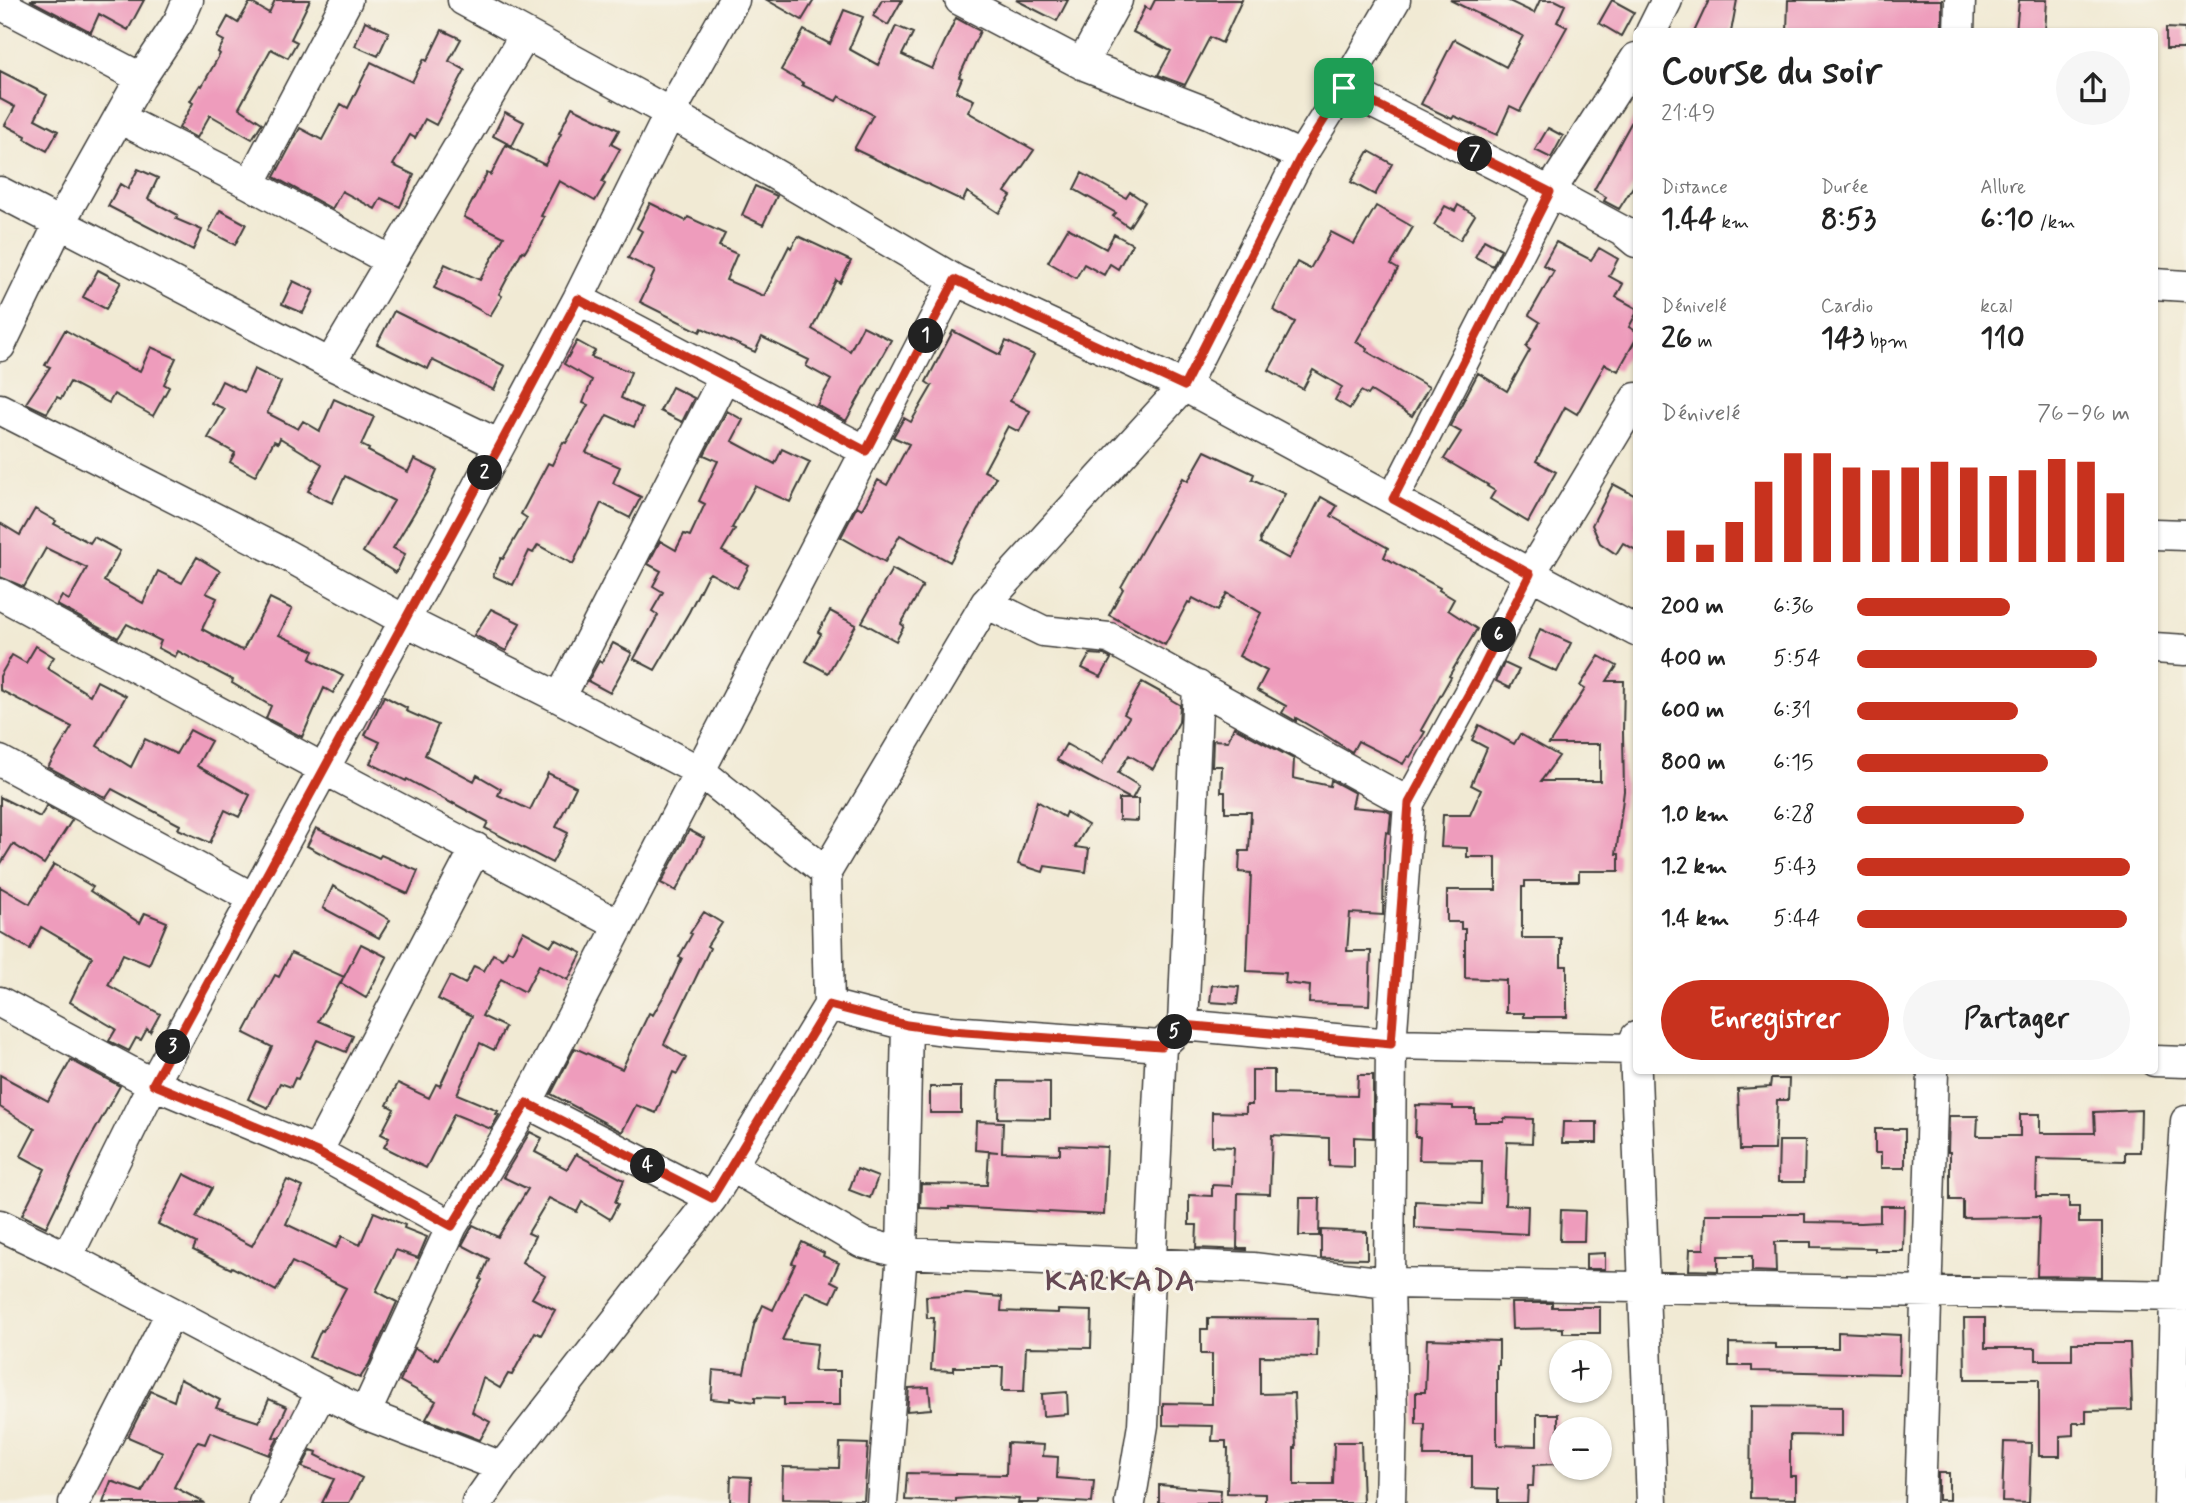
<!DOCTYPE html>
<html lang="fr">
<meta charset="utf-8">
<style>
body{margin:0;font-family:Mynerve,sans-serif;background:#f6f6f6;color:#222;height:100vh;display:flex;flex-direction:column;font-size:26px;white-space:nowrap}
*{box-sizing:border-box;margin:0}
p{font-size:23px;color:#767676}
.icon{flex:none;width:38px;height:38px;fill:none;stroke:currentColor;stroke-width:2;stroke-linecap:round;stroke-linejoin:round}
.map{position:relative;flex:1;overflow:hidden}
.panel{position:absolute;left:1633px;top:28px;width:525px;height:1046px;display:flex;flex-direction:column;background:#fff;border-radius:7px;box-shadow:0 2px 5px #0004}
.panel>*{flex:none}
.tools{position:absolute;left:1549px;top:1340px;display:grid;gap:14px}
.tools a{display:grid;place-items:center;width:63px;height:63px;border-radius:50%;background:#fff;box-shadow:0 2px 5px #0004;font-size:35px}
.pin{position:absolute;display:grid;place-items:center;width:60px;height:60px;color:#fff;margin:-30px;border-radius:14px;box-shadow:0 4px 10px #0006}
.km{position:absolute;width:35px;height:35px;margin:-18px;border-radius:50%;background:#222;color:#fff;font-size:19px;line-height:35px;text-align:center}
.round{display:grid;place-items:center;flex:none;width:74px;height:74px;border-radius:37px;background:#f6f6f6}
.overview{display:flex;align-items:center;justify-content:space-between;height:119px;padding:0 28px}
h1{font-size:38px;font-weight:700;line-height:52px}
.metrics{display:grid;grid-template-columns:repeat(3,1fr);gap:10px;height:119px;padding:7px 28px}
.metrics div{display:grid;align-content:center}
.metrics b{font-size:30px;font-weight:700}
.metrics small{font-size:19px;font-weight:400}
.metrics p{font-size:19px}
.chart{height:196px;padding:14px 28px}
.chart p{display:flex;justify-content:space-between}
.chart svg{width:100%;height:126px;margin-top:7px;stroke:#c8321e;stroke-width:6}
.action{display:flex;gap:14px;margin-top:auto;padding:14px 28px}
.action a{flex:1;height:80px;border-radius:42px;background:#c8321e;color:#fff;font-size:28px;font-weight:700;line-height:80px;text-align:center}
.action a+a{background:#f6f6f6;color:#222}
ul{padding:0 28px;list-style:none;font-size:23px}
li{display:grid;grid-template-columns:112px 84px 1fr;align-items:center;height:52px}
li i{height:18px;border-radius:9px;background:#c8321e}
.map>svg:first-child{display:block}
.building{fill:#ee9cbc}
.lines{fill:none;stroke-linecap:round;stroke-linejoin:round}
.minor-casing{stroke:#3c3b38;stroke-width:33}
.minor{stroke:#fff;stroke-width:30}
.route-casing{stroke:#fff;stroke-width:14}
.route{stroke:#c8321e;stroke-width:9}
.labels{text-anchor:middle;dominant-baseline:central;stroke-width:6;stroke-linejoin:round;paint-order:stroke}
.district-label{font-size:30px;font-weight:bold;letter-spacing:2px;fill:#664954;stroke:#f7f3e8}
</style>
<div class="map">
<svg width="2186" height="1503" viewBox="0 0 2186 1503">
<rect width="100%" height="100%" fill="#f7f3e8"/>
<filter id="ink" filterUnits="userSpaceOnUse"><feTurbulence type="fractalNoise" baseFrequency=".0143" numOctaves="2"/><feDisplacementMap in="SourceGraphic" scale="14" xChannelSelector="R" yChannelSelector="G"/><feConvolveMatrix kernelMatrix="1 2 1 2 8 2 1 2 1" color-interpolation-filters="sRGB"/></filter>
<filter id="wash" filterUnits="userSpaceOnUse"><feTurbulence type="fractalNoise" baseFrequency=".00686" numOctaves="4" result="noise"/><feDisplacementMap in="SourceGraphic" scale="28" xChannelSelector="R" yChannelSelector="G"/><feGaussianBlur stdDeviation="1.57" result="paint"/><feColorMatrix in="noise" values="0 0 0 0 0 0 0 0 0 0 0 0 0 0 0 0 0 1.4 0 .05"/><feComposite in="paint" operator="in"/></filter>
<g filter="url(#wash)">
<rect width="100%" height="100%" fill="#f1ead4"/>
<g id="blocks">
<path class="building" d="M30,0h114l-16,30 -29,-16 -8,18z
M275,0h35l-19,39 6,3 -9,16 -17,-9 -32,59 23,15 -10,16 -42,-24 -13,23 -18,-10 14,-25 -3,-2 10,-16 2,1 18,-32 -2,-2 6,-11 -7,-4 11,-20 10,6 12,-21 19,11z
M767,0h47l-12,20z
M882,0h20l-14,25 -15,-9z
M1016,0h52l-11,21z
M1155,0h87l-20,43 -12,-6 -25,48 -27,-10 13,-24 -38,-19 12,-25 5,3z
M1450,0h57l27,13 6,-13h15l10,5 -8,17 10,5 -47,84 -10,-5 -13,29 -43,-19 -2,3 -31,-15 33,-65 52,28 17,-31z
M1612,0l22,12 -13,24 -22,-13z
M1709,0h28l-6,32h-37z
M1788,0h154v32h-155z
M2019,0h28l-2,32h-29z
M844,10l19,7 -14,32 29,16 18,-39 17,7 -11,22 30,14 24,-51 24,13 -21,46 3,1 -6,14 18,8 -6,12 66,38 -29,42 6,4 -12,17 -32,-21 -4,9 -109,-52 19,-34 -34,-19 -3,5 -34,-16 1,-2 -22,-13 23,-40 26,14z
M365,21l24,11 -11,24 -23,-10z
M2166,28l19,1v20h-19z
M442,30l19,9 -12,22 16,9 -29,55 -11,-6 -10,19 -5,-3 -17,30 21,10 -14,32 -19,-9 -6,11 -33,-18 -10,18 -58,-32 26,-49 22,12 19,-36 7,4 23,-46 41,20 12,-23 3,2z
M0,71l47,24 -12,24 23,12 -11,20 -22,-12 1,-3 -21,-11 10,-18 -15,-8z
M572,107l47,23 -8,14 9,5 -18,33 3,2 -10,17 -36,-20 -18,35 3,1 -7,15 -12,20 -3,-1 -23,43 3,2 -12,20 -23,-13 -33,-15 11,-24 35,16 24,-43 -40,-20 23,-44 4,2 15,-30 39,20 16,-31 -2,-1z
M505,112l19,10 -12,24 -19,-10z
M1636,114v68l-17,27 -15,-8 2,-4 -12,-7z
M1548,128l15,8 -12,22 -16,-8z
M1369,151l23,13 -17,31 -24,-13z
M138,169l20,9 -10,21 30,16 -2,4 26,11 -9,20 -85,-44 12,-22 8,5z
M1082,173l44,25 4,-6 15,10 -16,25 -16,-11 3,-3 -42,-24z
M755,186l22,10 -14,29 -21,-10z
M650,203l36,18 2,-4 37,17 -6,12 18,8 -11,26 38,16 25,-50 2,2 7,-12 53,25 -11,22 -4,-3 -24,49 38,22 13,-25 28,14 -45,81 -29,-16 14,-25 -25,-14 3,-6 -47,-23 -7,15 -53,-24 -2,4 -60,-30 15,-31 -27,-13 14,-27 -5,-3z
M1458,205l17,10 -15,25 -26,-15 11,-19 10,5z
M1376,206l37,21 -22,38 7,4 -42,73 11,6 -1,3 63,36 -17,29 -41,-25 -3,4 -7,-4 -11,18 -15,-9 7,-13 -29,-17 -10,19 -34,-19 26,-48 -22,-12 24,-48 13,7 21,-37 23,12z
M220,210l26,14 -11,21 -26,-14z
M1068,228l38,21 8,-15 18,10 -14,25 -8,-5 -6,11 -20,-11 -8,14 -28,-16z
M1484,240l17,9 -8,17 -18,-9z
M1556,242l35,18 8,-12 19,11 -9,17 14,8 -7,13 20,11v6l-7,13 7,4v8l-18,32 -13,-7 -28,50 -12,-7 -29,54 20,11 -28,50 -38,-23 5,-8 -8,-5 1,-1 -44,-26 17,-27 -11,-6 28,-53 29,18 23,-41 -4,-3 14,-25 -11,-7 25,-44 -11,-6z
M98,270l23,12 -15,27 -23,-12z
M293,281l21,10 -11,22 -21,-9z
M394,311l111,55 -11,24 -62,-30 -4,9 -51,-25z
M65,330l27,15 -1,1 44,24 1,-1 4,2 11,-24 25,11 -12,26 5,3 -16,29 -39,-22 -5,9 -39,-21 -9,17 -4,-2 -10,16 -21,-10 24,-36 -5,-2z
M953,331l47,24 6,-14 28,14 -24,46 20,10 -11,21 -11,-6 -24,45 12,6 -46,85 -50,-27 -15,27 -44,-25 16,-31 5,3 16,-29 9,5 22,-41 -16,-7 11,-19 7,4 21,-36 -6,-4z
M577,341l18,10 -4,6 40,15 -10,26 21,10 -8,19 -27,-12 -21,37 34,15 -7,16 28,14 -11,21 -29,-15 -28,61 -35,-19 -5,8 -4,-2 -16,34 -20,-9 8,-18 2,1 24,-41 -6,-4 27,-51 4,2 11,-23 3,1 22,-38 -5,-2 9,-23 -28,-16z
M254,369l27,13 -14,31 31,16 5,-8 17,10 14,-32 40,18 -13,28 8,4 -1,2 40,21 6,-13 23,11 -9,20 -35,58 12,6 -9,19 -33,-21 31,-51 -49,-25 -13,27 -24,-12 14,-27 -42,-26 -2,5 -4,-2 -19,35 -25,-14 5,-9 -27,-15 17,-29 -14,-6 11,-22 22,11z
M672,387l22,11 -12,24 -22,-11z
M727,411l16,9 -11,21 43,23 7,-15 28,13 -20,40 -35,-16 -23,42 3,1 -13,22 27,15 -12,22 -27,-15 -3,3 -18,36 -34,58 -21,-11 24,-44 -6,-4 11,-19 -10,-6 8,-15 -13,-7 12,-23 16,9 8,-16 6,2 15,-32 -6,-3 19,-40 -14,-6z
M1205,451l49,23 -2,5 33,15 -25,45 1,1 -1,3 29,16 32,-62 16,9 -6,10 57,32 -4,9 56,31 -1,2 15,9 -6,11 29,19 -28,47 2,1 -30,53 4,2 -15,25 -2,-1 -5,8 -45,-23 -6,11 -30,-19 -26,-15v3l-14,-8 4,-7 -29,-16 10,-19 -28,-15 22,-43 -34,-20 -10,18 -24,-13 -3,5 -2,-1 -23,43 -56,-30 14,-26 -2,-2 62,-109 5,3z
M1613,484l23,12v54l-13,-7 -7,11 -16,-11 -8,-18z
M35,509l21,12 -2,3 36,19 4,-6 26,14 -16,30 39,22 15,-32 24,12 15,-26 23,14 -14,22 11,5 -15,31 37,20 4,1 27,-52 22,11 -13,26 35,16 -4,8 33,17 -10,17 -9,-5 -22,49 -36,-19 5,-12 -39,-23 1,-3 -55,-29 -3,6 -17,-9 3,-7 -34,-17 -9,14 -61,-33 5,-9 7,4 18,-32 -41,-20 -22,39 -24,-10v-54l20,12z
M892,569l31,17 -22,38 3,2 -8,15 -34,-19z
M491,609l29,14 -14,28 -32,-16z
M830,611l26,14 -28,48 -22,-12 15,-27 -3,-2z
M1540,629l31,14 -14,29 -29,-13z
M613,643l19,10 -22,40 -22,-12 11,-20 3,2z
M36,646l18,11 -7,11 43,27 7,-14 29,15 -29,50 34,21 14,-28 31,15 14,-24 21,11 -14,25 53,29 -11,22 -14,-7 -15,33 -32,-14 2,-4 -68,-36 -6,9 -58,-31 24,-40 -72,-37v-14l12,-21 14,8z
M1090,654l14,1 7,4 -10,18 -19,-9z
M1599,656l18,10 -10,15h17l-1,51 1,59 -8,63h3v17h-40v10h-54v6h-3v51h39v28h6v51h-43v-4h-18v-33l-41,-2v-49h-4v-7h-14v-32h49v-33h-29v-9l-26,-1 2,-32h27l11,-25 -10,-5 16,-37 -15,-8 7,-15 35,19 6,-10 39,22 -18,25h59v-37h-51l36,-55 -5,-3z
M1504,663l15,7 -9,18 -14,-7z
M1142,682l29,16 -1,1 10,6 -1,17 -26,47 -24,-14 -11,18 21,13 -7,13h6v22l-19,-1v-21h12l-74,-39 9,-16 36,20 27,-47 -5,-3z
M384,696l23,12 -1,3 32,14 -13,30 49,26 3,-6 24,14 -3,6 32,15 18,-37 28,14 -20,40 12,6 -16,30 -67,-35 3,-6 -35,-19v1l-46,-25 -1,2 -36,-18 10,-21 -15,-7z
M1234,727l60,32 -1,19 37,8 1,-6 24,13 -3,14 33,3 6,3 -2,20 -3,-1 -2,19 -1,64 -33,-2 -3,38h24l-2,54 -60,-2 1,-17 -25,-3 1,-10 -39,-2 4,-98 -12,-1 1,-21h9l2,-39h-26v-20h-4l1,-26h-10l1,-26 15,1z
M0,797l40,20 7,-11 25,14 -28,44 -31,-20 -13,21z
M1037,801l27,16 2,-5 22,13 -13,22 14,2 -3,23 -41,-6 -2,6 -25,-8z
M316,828l63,30 2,-3 37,16 -10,23 -65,-29 -36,-19z
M689,830l15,8 -28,53 -15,-8z
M54,864l39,23 -3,4 50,32 5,-10 22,9 -18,43 -26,-11 -15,31 52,29 -10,18 -3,-3 -6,11 -5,-2 -7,13 -20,-10 7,-12 -46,-27 22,-45 -51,-30 -11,22 -30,-17v-45l30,17z
M333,886l57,34 -11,18 -56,-30z
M704,912l18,11 -15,23 3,2 -46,96 22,14 -9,16 -4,-2 -17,41 -20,-8 -14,27 -71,-38 24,-46 47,21 27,-56 4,2 13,-23 16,-34 -3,-1 13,-23 -2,-1z
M523,931l28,15 4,-7 27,14 -14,27 -29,-15 -14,27 -24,-13 -19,37 23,11 -11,23 -14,-7 -23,51 41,17 -2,3 3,1 -8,14 -37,-15 -28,54 -42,-21 5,-9 -8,-4 13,-25 -7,-4 11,-22 31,15 7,-14 4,2 32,-70 -34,-17 12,-23 15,8 9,-18 10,5 9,-17 10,5 5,-9 4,2z
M361,944l26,13 -21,41 -25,-15 2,-5 -25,43 35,15 -7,16 -29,-12 -19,39 -3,-1 -4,9 -11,-4 -12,25 -20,-9 24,-52 -28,-14 31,-58 4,2 12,-24 53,24z
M1212,985l27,2 -2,17 -27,-2z
M71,1060l49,26 -38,67 -36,74 -24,-12 23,-46 -24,-13 14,-27 -35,-22v-32l48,26z
M1252,1070h22v24l83,2 1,-21h15v63l-19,-1v30l-25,-1v-28l-57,-3 -2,59 -32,-1 -1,55h9v2l-50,-2 1,-23h-8v-30l23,1v-11l20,1 2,-39 -22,-1v-34l34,1v-8h6z
M1771,1079h18l-1,21h-11l-2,50h-35l-2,-61 32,-2z
M999,1081l51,1v37l-52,-1z
M930,1087h31v26h-31z
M1416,1105l37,1v3h22v13h29v-4l29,1 -1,24 -25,-1 -2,63 23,1 -1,28 -112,-6v-27l66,3 1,-43 -63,-1 1,-23h-5z
M2141,1110l-1,42h-15v9l-88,-2 -1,38h33v10h10v16h23v54l-65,-1 2,-59 -76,1v-18h-13v-48h-2l1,-36h29l-1,20h43v-22h20v19h55l-1,-21z
M976,1121l27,1 -1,30 58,2v-9l47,2 -3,68 -155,-8v2l-29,-1 1,-24 66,1 2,-34 9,1 -23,-2z
M1563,1122h34v21h-35z
M1875,1129h30v39h-24v-15h-6z
M530,1132l12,6 -7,14 32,17 9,-15 48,26 -9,22 3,2 -8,15 -28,-17 -5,10 -28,-14 -21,35 7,3 -13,26 23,14 -13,22 23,12 -14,25 -6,-3 -23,43 -4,-1 -8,14 -17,-10 -11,34 18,10 -10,18 -54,-21 10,-18 -36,-20 15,-33 19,11 1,-2 3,2 44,-79 -2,-1 9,-20 -27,-14 11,-20 25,12 30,-48 -25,-12z
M1779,1141h26l-1,41h-26z
M857,1169l21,8 -8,21 -21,-8z
M184,1174l28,14 -16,29 56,29 35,-66 16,7 -17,37 50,24 6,-12 18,9 14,-33 31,13 -1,3 23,9 -9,21 -22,-8 -20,41 21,11 -28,62 -9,14 -51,-21 12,-27 2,1 23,-43 -54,-26 -16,29 -44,-24 -1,2 -38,-19 3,-7 -38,-19z
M1300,1198h20l-1,38h-20z
M1880,1206h24l-1,45h-28v-3l-64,-1v-5h-36l1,30 -24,-1v-15h-34v15l-29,-1 1,-21h14l1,-35h100v8l56,1 19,-1z
M1561,1210l24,1 -1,30h-24z
M1321,1230l46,2v27l-46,-1z
M802,1242l22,11 -1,3 16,7 -8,18 8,4 -8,17 -26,-11 -23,49 35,4 -3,27h26v34h-56v-7l-29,-1v5l-25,-4v3l-19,-2 2,-29 31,3 10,-48 9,-20 10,5 22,-46 -3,-1z
M1605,1253v16h-19v-15z
M966,1294l36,3 -1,14 57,2v-3l34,1 -1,37 -65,-1 -2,44h-22l1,-24h-49v4l-23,-1 3,-52h-7l-1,-22z
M1511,1303h41v4h48v26h-37v-5l-51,1z
M1208,1318l110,1 -1,38 -57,-1v38l34,-1 2,55h-2v37h39l1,-43h27l2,61h-98v-9l-38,-1 1,-45h-2v-7h-14l1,-15 -50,-1v-22l49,1v-50h-11v-25h7z
M1964,1318h21v30h51v12h36v-17h58l2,67 -46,1v12h-13v12l-13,1v20h-21v-77h-74z
M1838,1332l62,3 -1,39 -147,-3v-5h-23v-23l47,1v4h62z
M1427,1339l72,2v24h-2v80l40,1v-32h21v50l-24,1 -1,21h-5l-1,17h-29v-14l-26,-1v-32h-48l1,-32h-9v-32h9z
M180,1379l40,21 -4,8 43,14 10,-23 18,8 -14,30 5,1 -9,17 -59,-23 -5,12 -7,-2 -4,5 -20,40 31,16h-102l8,-22 31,11 21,-40 -35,-15 23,-46 23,10z
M929,1387l2,22 -24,2 2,-23z
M1067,1392l1,22 -25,2 -1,-22z
M1751,1406l91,1v29l-52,-1v41h6v23l-46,-1z
M2004,1442l27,1 -2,60 -27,-1z
M840,1443l28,1 -4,56 -82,-1 1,-32 56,1z
M1007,1443l37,2 -1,11 15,1 -1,21 37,3 -2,22 -53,-3v3h-21l1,-4 -38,-2 -25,2v3l-51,-2 2,-27 99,2z
M311,1450l6,2 -1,3 46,23 -13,25h-27l12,-24 -32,-12z
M1938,1473h11v27h-11z
M731,1476l20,1 -1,26 -20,-1z
M1159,1485l62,5 -1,13h-61z"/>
</g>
</g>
<g filter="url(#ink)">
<use href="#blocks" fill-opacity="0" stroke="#3c3b38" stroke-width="2"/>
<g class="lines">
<defs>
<path id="minor" d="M463,0l207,113 285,167 229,106 452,245
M960,0l122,64 126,49 93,43
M0,4l141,74
M1651,32l16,-32
M1959,32l1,-32
M1082,64l35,-64
M1344,88l206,104 74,40 12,10
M119,118l131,66 141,77
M250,184l97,-184
M0,192l330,172 170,81
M2154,284l32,2
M578,299l288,152
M0,346l59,-122 82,-146 38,-57 9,-21
M330,364l195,-329
M0,409l281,143 123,68 156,78 141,74 125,100
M1393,499l157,-307 86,-134
M2154,534l32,1
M0,594l324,175 295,156
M986,603l57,28 66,7 300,165 -18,241 -2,239 3,137 -2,83
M2154,648l32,2
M560,698l165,-322
M0,761l253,137
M1409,803l69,-126 52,-103 106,-176
M0,1002l153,82 164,68 135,74
M829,1005l78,20 44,6 210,15 22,-21 208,19 245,5
M1183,1025l15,-339
M1636,1037l-1,12 17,454
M2154,1061l32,1
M527,1103l185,95
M317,1152l159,-304
M731,1166l130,76 41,11 351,15 136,15 797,13
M0,1225l67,32 298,157 137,53
M67,1257l86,-173 347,-639 78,-146 92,-186 64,-113
M365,1414l87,-188 75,-123 428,-823
M74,1503l97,-190
M264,1503l58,-112
M477,1503l25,-36 210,-269 117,-193 -3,-133 160,-269 198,-217 117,-230 43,-68 51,-88
M882,1503l20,-250 5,-228
M1130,1503l13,-78 18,-379
M1920,1503l13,-432
M2170,1503l5,-207 11,-175"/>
</defs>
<use href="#minor" class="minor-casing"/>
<use href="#minor" class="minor"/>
</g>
</g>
<g class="lines" filter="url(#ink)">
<defs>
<path id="route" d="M1344,88l206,104 -157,307 137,75 -52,103 -69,126 -18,241 -208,-19 -22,21 -210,-15 -44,-6 -78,-20 -117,193 -185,-95 -75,123 -135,-74 -164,-68 347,-639 78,-146 288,152 89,-171 229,106 117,-230z"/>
</defs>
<use href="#route" class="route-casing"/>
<use href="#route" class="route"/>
</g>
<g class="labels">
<g class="district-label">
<text x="1121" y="1281">KARKADA</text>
</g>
</g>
</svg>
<div class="tools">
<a>+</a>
<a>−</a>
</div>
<div class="pin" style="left:1344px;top:88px;background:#1e9e55"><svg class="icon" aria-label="arrive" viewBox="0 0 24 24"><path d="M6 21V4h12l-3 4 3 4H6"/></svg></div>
<b class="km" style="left:926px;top:336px">1</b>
<b class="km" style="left:485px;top:473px">2</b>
<b class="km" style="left:173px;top:1047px">3</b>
<b class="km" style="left:648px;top:1166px">4</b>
<b class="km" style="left:1175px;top:1032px">5</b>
<b class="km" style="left:1499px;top:635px">6</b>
<b class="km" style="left:1475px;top:154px">7</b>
<section class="panel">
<div class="overview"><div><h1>Course du soir</h1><p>21:49</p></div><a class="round"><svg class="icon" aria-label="share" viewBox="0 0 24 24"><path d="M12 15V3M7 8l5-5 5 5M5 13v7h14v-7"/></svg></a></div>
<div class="metrics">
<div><p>Distance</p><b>1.44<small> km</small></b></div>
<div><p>Durée</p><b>8:53</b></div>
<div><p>Allure</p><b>6:10<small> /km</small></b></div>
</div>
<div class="metrics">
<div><p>Dénivelé</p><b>26<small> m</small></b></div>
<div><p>Cardio</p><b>143<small> bpm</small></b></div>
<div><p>kcal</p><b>110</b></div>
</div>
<div class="chart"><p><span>Dénivelé</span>76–96 m</p>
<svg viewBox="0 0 160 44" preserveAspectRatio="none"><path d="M5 44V33M15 44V38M25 44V30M35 44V16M45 44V6M55 44V6M65 44V11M75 44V12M85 44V11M95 44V9M105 44V11M115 44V14M125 44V12M135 44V8M145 44V9M155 44V20"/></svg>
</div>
<ul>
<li><b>200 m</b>6:36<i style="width:56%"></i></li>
<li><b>400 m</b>5:54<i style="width:88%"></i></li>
<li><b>600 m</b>6:31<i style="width:59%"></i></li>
<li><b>800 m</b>6:15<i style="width:70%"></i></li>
<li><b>1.0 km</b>6:28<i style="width:61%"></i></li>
<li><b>1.2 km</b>5:43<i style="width:100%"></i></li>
<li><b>1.4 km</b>5:44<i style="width:99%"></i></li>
</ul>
<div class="action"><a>Enregistrer</a><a>Partager</a></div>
</section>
</div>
